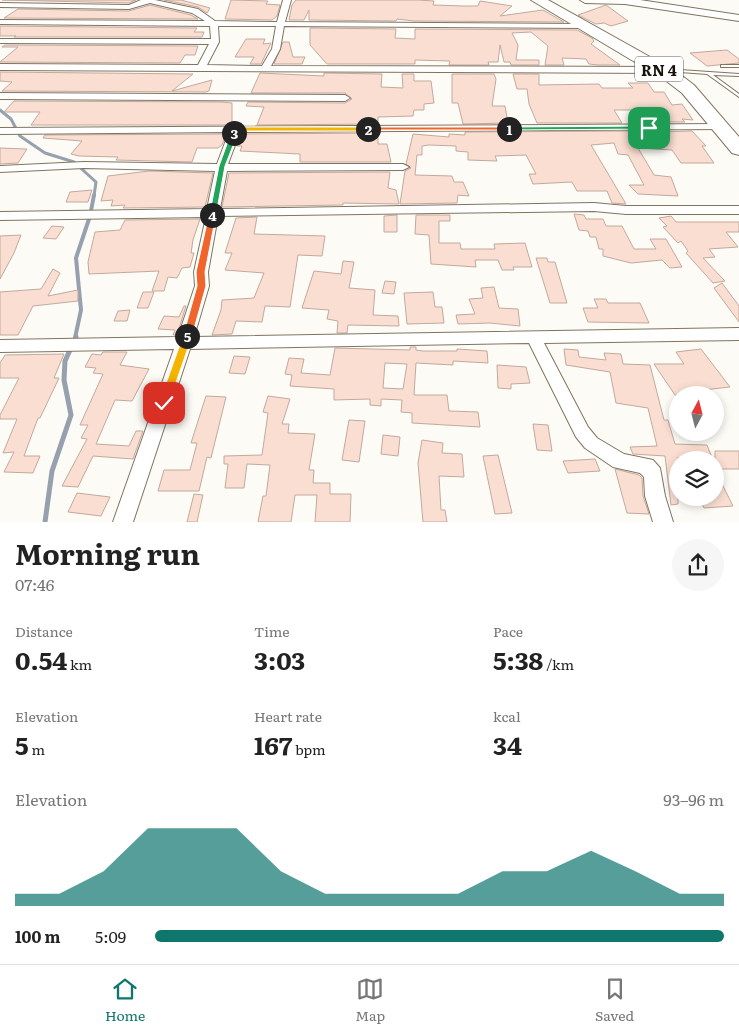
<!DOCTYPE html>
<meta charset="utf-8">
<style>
body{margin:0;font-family:Literata,serif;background:#f6f6f6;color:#222;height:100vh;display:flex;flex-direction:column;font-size:19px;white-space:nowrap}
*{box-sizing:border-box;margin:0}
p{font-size:16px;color:#767676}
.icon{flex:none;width:28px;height:28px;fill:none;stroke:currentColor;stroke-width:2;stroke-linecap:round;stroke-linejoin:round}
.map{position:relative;height:522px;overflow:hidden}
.sheet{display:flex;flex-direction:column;background:#fff;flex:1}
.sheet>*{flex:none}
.needle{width:32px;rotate:7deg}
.tools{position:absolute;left:669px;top:386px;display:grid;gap:10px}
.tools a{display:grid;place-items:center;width:55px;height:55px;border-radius:50%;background:#fff;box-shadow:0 2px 8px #0003;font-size:25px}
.pin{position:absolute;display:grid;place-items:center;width:42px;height:42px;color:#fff;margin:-21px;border-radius:10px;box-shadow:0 2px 8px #0006}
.km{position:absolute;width:25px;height:25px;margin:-12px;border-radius:50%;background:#222;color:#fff;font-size:14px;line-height:25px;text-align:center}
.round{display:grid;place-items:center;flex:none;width:52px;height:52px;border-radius:26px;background:#f6f6f6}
.headline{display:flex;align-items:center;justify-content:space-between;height:85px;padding:0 15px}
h1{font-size:28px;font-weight:700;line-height:38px}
.stats{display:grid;grid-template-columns:repeat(3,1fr);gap:8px;height:85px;padding:5px 15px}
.stats div{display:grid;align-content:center}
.stats b{font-size:25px;font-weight:700}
.stats small{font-size:14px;font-weight:400}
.stats p{font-size:14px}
.chart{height:140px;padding:10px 15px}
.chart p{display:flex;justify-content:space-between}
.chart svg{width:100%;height:90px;margin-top:5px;fill:#0f766e;opacity:.7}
ul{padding:0 15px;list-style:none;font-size:16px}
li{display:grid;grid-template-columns:80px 60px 1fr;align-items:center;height:38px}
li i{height:12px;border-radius:6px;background:#0f766e}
.menu{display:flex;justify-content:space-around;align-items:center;height:70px;border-top:1px solid #e0e0e0;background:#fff;font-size:14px;color:#767676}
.menu a{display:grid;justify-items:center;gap:2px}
.menu .active{color:#0f766e}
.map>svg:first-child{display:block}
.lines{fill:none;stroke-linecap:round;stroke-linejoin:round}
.stream-far2{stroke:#96a0ae;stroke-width:3}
.stream-far1{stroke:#96a0ae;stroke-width:4}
.stream{stroke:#96a0ae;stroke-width:5}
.building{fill:#faded1;stroke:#c2a99d;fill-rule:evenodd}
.lane-casing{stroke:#80745f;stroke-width:2}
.street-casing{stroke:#80745f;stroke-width:2}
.secondary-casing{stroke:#80745f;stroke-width:2}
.highway-casing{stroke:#80745f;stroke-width:2}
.lane{fill:#fff;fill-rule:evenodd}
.street{fill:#fff;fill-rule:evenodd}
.secondary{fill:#fff;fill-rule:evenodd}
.highway{fill:#fff;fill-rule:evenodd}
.split-1{fill:#22a559;stroke:#fff}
.split-2{fill:#f0652b;stroke:#fff}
.split-3{fill:#f5b400;stroke:#fff}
.split-4{fill:#22a559;stroke:#fff}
.split-5{fill:#f0652b;stroke:#fff}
.split-6{fill:#f5b400;stroke:#fff}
.labels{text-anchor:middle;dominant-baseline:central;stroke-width:4.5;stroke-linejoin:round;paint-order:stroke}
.shield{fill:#fff;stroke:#5d5a54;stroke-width:1}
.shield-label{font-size:15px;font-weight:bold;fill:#17130b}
</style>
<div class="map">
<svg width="739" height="522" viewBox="0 0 739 522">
<rect width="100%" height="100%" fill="#fdfbf6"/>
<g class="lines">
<path class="stream-far2" d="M0,110l11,9 9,17 25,17 29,9 22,20 -2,14"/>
<path class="stream-far1" d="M75,338l6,-28 -5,-52 14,-42 4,-21"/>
<path class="stream" d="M45,522l7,-51 19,-56 -7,-35 1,-19 11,-24"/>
</g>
<path class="building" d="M2,0h134l-7,3z
M164,0h17l29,8 -3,5 -9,-6z
M231,0l37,1 -2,3 14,1 -3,11 -5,4 -47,-1z
M296,0h122l16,1 -1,4 30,1h15l2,-5 32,5 -12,10 43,-6 21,12 -150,-1 -17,-2 -1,2 -87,-1v-10l-5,10h-15l3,-15z
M150,5l41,10 7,4 -194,-1 14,-9 111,2z
M606,5l22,16 -17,5 -7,-3 -8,1 -18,-9z
M0,26l197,2 -3,4h10l-2,5h-188l2,-1h-16z
M310,28l86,1 -1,9 20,1v-10l162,1 15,8 2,3 -3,3 29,21h-22l-9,-1 -3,-5 -24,-1 2,7h-19l3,-19 -17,-14 -19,1 6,12 -2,15h23v5h-28l-1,-3h-6l-4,-17 -2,17h-10l1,3h-40l1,-4 -35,-1v4h-88l-17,-19z
M246,39h19l-2,5 8,-1 -10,21h-11l4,-7h-19z
M283,42h6l4,15h12l-3,7h-28z
M5,45l193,1 -3,9h-10l-5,8 -180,-1 18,-15h-16z
M727,50l12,9v4l-32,3 -17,-13z
M0,72l193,2 -21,17 40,-11 -3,11 -3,1 -204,-1 10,-9 -12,-1z
M260,73l64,3v-3l58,1 -1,13 22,1 -1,-14h12v7h17l3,22 -10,1v6h-10l-1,6 -35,1v7l-121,1 7,-18 -18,-1 2,-4 97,1 7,-4 -7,-6h-94z
M452,74h42l2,5 -4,27h13l3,17 -45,1 -5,-21h-6z
M513,74h26v11l60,-1 3,4h31l-5,-5h20l6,9h10l8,13 10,-1 11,16 -11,-1 3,3h-26l-8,-12h-37l8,13h-85l-8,-19 -2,-15h-10z
M14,101l207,1 11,1v22h-201l9,-13h-36z
M628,131l2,2 62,-2 14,15h-4l12,17h-33l-9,-13 -34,-2 16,27 17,2 7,19 -40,-2 -9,-9h15l-16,-30 -10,-1 -4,-11 -23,2 35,59 -14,-1 -5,-12h-30l-5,-9 -39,2 -4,-10h7l-10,-19 -31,1 2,5 -29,-1v-8l-12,-1v-5l-27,-1 -7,1v9h-5l-2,20 37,1 2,6h9l6,14 -11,-1 -1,8 -57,1 5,-33 6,-3 -5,-4 7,-30 36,3v-3l16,1v-3z
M378,133v11h9l4,18h-91v-8l-60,-3 2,-5h-5l4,-12z
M226,134l-4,11 -4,3h-21l-5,14 -76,-2 2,-3 -39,-1 -8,-2 11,-13 -39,-3 2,-3z
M0,148l27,1 -9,14 -18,1z
M149,171l64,2 -8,34 -82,1 2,-3 -14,1 2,-6 -12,1 7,-25z
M390,172l-2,16 8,2 3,14 -56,-1v2l-121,2 7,-34z
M92,190l-4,12h-22l4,-10z
M574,214l10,1 2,4h17l3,7h16l12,23h22l-6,-10h16l16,28 -12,1 -8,-8 -31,3 -28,-7v-7h-4l-3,-12h-6l-2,-6 -9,-1z
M397,215v17h-13v-16z
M416,215h34v6h-11v22h21l1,6h34l-1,-5 31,-1 7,24h-19l1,3h-12l-4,-10h-23l1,7 -45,-3 -2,-29 -14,-1z
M671,216l5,6h63v10h-13l12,15 -29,2 6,8 -12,1 22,23 -12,2 -27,-30 2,-2 -7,-10 -3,2 -15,-16 4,-1 -8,-8z
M257,217l-3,17 71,2 -3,20 -24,-1 -8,52 -25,-1 -3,16 -26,-1 -4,13 -20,1 9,-25 1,-10 32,-2 10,-25 -39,-3 7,-17h-7l11,-35z
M200,219l-7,21 -2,13h3l-4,14 -8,1 -5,10 -9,-1 -4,14h-12l7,-20 -70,3 -1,-12 7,-30 25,-2 5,-10z
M52,226l12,1 -8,12 -13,-1z
M21,235l-7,18 -14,26v-43z
M536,258h11l1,4h7l12,41h-17z
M343,261l11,1 -5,26 26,2 -2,25 25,1 1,10 -51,-1 -1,8h-10l1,-12 -11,-2 2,-9 -27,-2 12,-37 27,3z
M53,269l7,4 -12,23 30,-6v11l-45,5 -15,29h-18v-43l41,-3z
M385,281l11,1 -2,12 -12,-1z
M722,283l17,23v16l-25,-34z
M494,287l5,21 19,1 2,17 -30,-3 -32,1 -2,-9 19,-1 -6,-15 14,-1 -2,-10z
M143,292h11l-6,16h-11z
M433,292l2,15h7l2,16 -37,1 -3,-31z
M594,299h12l2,4h32l9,20 -61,-1 -5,-14h15z
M184,306h2l-9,29h-4l2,-5 -17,-1 6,-13 15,1z
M130,310l-3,11h-13l4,-10z
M410,347h6v3l7,1h34v-2l30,2 1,12 -35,-2v4l-37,-2 -2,32h33l2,16 29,1 2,15 -68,-4v-10l-11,-1 1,-12 -21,-1v7l-11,-1v-6l-36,1v-11l-44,-3 2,-11 -7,-1 4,-16 15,1 -3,14 29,2 5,-27 75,2zM385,363l22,1 -4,25 -20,-1z
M564,349l14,1 1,7 27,3 -2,-7 17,1 2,10 27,1 14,55h4l7,24 32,1 6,15h-34l-1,-3v47l-7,1 -6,-49 -32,-2 -3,-7 27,-1 -9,-38 -32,-5 -6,-31 -44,-7z
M701,349l29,38 -45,5 3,3h-13l-21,-31h30l-8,-12z
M103,352h24l-7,13 29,4 -17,32 -17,-1 -19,44 33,2 7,-15h7l-10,28 -40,-3 -15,31 -16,-1 25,-47 -6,-1 7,-13h-8l23,-51 -10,-1 3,-5 -11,-1 7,-13 9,1z
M64,354l-10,24h5l-19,40h-2l-14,38h16l-7,17 -29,-1 10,-20 -11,1 14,-34h-17v-4l19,-37h-19v-15l5,-8z
M234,356l16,1 -5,17 -16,-1z
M497,365l29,2 4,16 -19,1v5l-13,-1z
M206,396l20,1 -15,61 -4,-1 -8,34h-41l6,-21h26l7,-27h-6z
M268,396l22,3 -8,25h7l-1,9 27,1 -6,36h5l-1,13h17v11h21l-1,28h-35l2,-27h-22l-4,27h-33l5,-26h3l4,-31 -23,-1 -3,24h-19l3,-24h-4v-8l38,-1 6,-42 -5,-1z
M349,420l16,1 -6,41 -17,-2z
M533,424l15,1 4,26 -15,-1z
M383,435l17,2 -2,19 -17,-2z
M422,440l21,3 -1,10 20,1 2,23 -25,-1 2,34h4l2,12h-24l-5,-59z
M715,451h24v18h-24z
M498,455l14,58 -17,1 -12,-58z
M595,459l5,12 -32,2 -5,-12z
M615,469l24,6 3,3 1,18 6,18 -22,-1z
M715,470l18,36 -29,2 -5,-10h16z
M77,493l33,4 -9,19 -33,-4z
M194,494l9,1 -6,27h-10z"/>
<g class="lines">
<defs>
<path id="lane" d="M721,65h18v2h-18z
M665,69l74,5v2l-26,-1 26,19v3l-32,-23 -40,-3h-2z"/>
<path id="street" d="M141,0h14l43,9 17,12 62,1 6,-22h8l-6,22 299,2 4,2 -4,2 -300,-2 -4,23 -9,17 391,1 4,3 -4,3 -662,-3v-6l198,1 11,-21 -209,-1v-4h211l-1,-13 -210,-2v-4l205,1 -13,-8 -42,-10 -21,6 -129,-2v-4l129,2zM218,26h58l-4,23 -10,17 -55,-1 12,-23z
M0,93l345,2 5,3 -5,3 -345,-2z
M721,124l4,1v4l-485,3 -12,32h175l6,3 -6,3 -176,1 -7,38 374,-6 32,3h113v8h-113l-32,-3 -376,5 -10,56 1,14 -15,51 545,-9v12l-195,3 44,84 9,11 27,16 29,6 7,8 5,28 8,26h-20l-8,-26 -1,-19 -4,-4 -27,-6 -28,-19 -9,-11 -47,-94 -339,6 -57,173h-20l61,-173 -174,3v-12l178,-3 17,-51 -1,-14 12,-55 -206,3v-8l207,-3 8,-38 -131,-3 -84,4v-6l84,-4 133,2 12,-32 -229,2v-6z"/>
<path id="secondary" d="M580,0h60l99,15v6l-114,-17 -40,-1z"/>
<path id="highway" d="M531,0h17l129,72 17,13 45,52v18l-7,-2 -50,-60 -17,-13z"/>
</defs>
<use href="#lane" class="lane-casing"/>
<use href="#street" class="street-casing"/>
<use href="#secondary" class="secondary-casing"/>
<use href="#highway" class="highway-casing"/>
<use href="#lane" class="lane"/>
<use href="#street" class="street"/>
<use href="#secondary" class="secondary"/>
<use href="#highway" class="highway"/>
</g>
<path class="split-1" d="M649,126l2,3 -142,1 -3,-1 3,-2z"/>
<path class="split-2" d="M368,127h141l3,2 -3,1h-143z"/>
<path class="split-3" d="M236,127h132l3,2 -3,2h-130l-1,4h-5l1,-6z"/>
<path class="split-4" d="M234,131l4,2 -13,33 -9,49 -7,2 10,-51 12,-33z"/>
<path class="split-5" d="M209,214l7,1 -11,57 1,14 -14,50 -5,3 -4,-3 14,-50 -1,-14z"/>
<path class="split-6" d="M187,333l5,3 -23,67 -1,3h-7l-2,-3 24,-67z"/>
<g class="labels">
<rect class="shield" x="635" y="56.5" width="48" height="25" rx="4"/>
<g class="shield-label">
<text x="659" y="69">RN 4</text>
</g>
</g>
</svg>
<div class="tools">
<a><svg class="needle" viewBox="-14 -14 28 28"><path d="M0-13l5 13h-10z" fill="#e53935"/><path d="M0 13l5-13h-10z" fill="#767676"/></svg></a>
<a><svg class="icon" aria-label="layers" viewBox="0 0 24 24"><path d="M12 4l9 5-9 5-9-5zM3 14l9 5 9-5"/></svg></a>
</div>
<div class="pin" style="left:649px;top:128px;background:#1e9e55"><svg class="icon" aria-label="arrive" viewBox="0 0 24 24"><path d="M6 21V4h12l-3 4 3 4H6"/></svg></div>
<div class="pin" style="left:164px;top:403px;background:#d93025"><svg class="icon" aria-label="check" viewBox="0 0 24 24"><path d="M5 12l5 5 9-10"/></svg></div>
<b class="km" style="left:509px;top:129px">1</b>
<b class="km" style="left:368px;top:129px">2</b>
<b class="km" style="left:234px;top:133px">3</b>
<b class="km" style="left:212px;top:215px">4</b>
<b class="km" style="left:187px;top:336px">5</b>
</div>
<section class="sheet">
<div class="headline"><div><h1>Morning run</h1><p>07:46</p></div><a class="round"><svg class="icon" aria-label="share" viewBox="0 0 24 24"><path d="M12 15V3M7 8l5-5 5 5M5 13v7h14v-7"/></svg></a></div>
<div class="stats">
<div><p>Distance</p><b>0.54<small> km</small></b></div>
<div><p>Time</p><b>3:03</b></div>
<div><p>Pace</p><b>5:38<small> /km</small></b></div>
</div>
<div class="stats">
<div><p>Elevation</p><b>5<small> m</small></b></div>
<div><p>Heart rate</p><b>167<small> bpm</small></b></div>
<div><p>kcal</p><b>34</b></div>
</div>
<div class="chart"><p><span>Elevation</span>93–96 m</p>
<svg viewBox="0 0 160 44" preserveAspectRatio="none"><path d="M0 44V38L10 38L20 27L30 6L40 6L50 6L60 27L70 38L80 38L90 38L100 38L110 27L120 27L130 17L140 27L150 38L160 38V44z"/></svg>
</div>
<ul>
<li><b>100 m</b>5:09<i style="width:100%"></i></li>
</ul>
</section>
<nav class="menu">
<a class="active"><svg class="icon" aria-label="home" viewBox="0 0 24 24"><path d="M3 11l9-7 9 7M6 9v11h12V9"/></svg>Home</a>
<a><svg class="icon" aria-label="map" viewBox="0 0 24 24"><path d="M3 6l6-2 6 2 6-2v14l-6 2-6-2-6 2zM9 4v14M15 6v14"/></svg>Map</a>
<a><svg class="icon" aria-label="saved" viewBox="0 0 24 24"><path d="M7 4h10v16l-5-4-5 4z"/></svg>Saved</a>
</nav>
